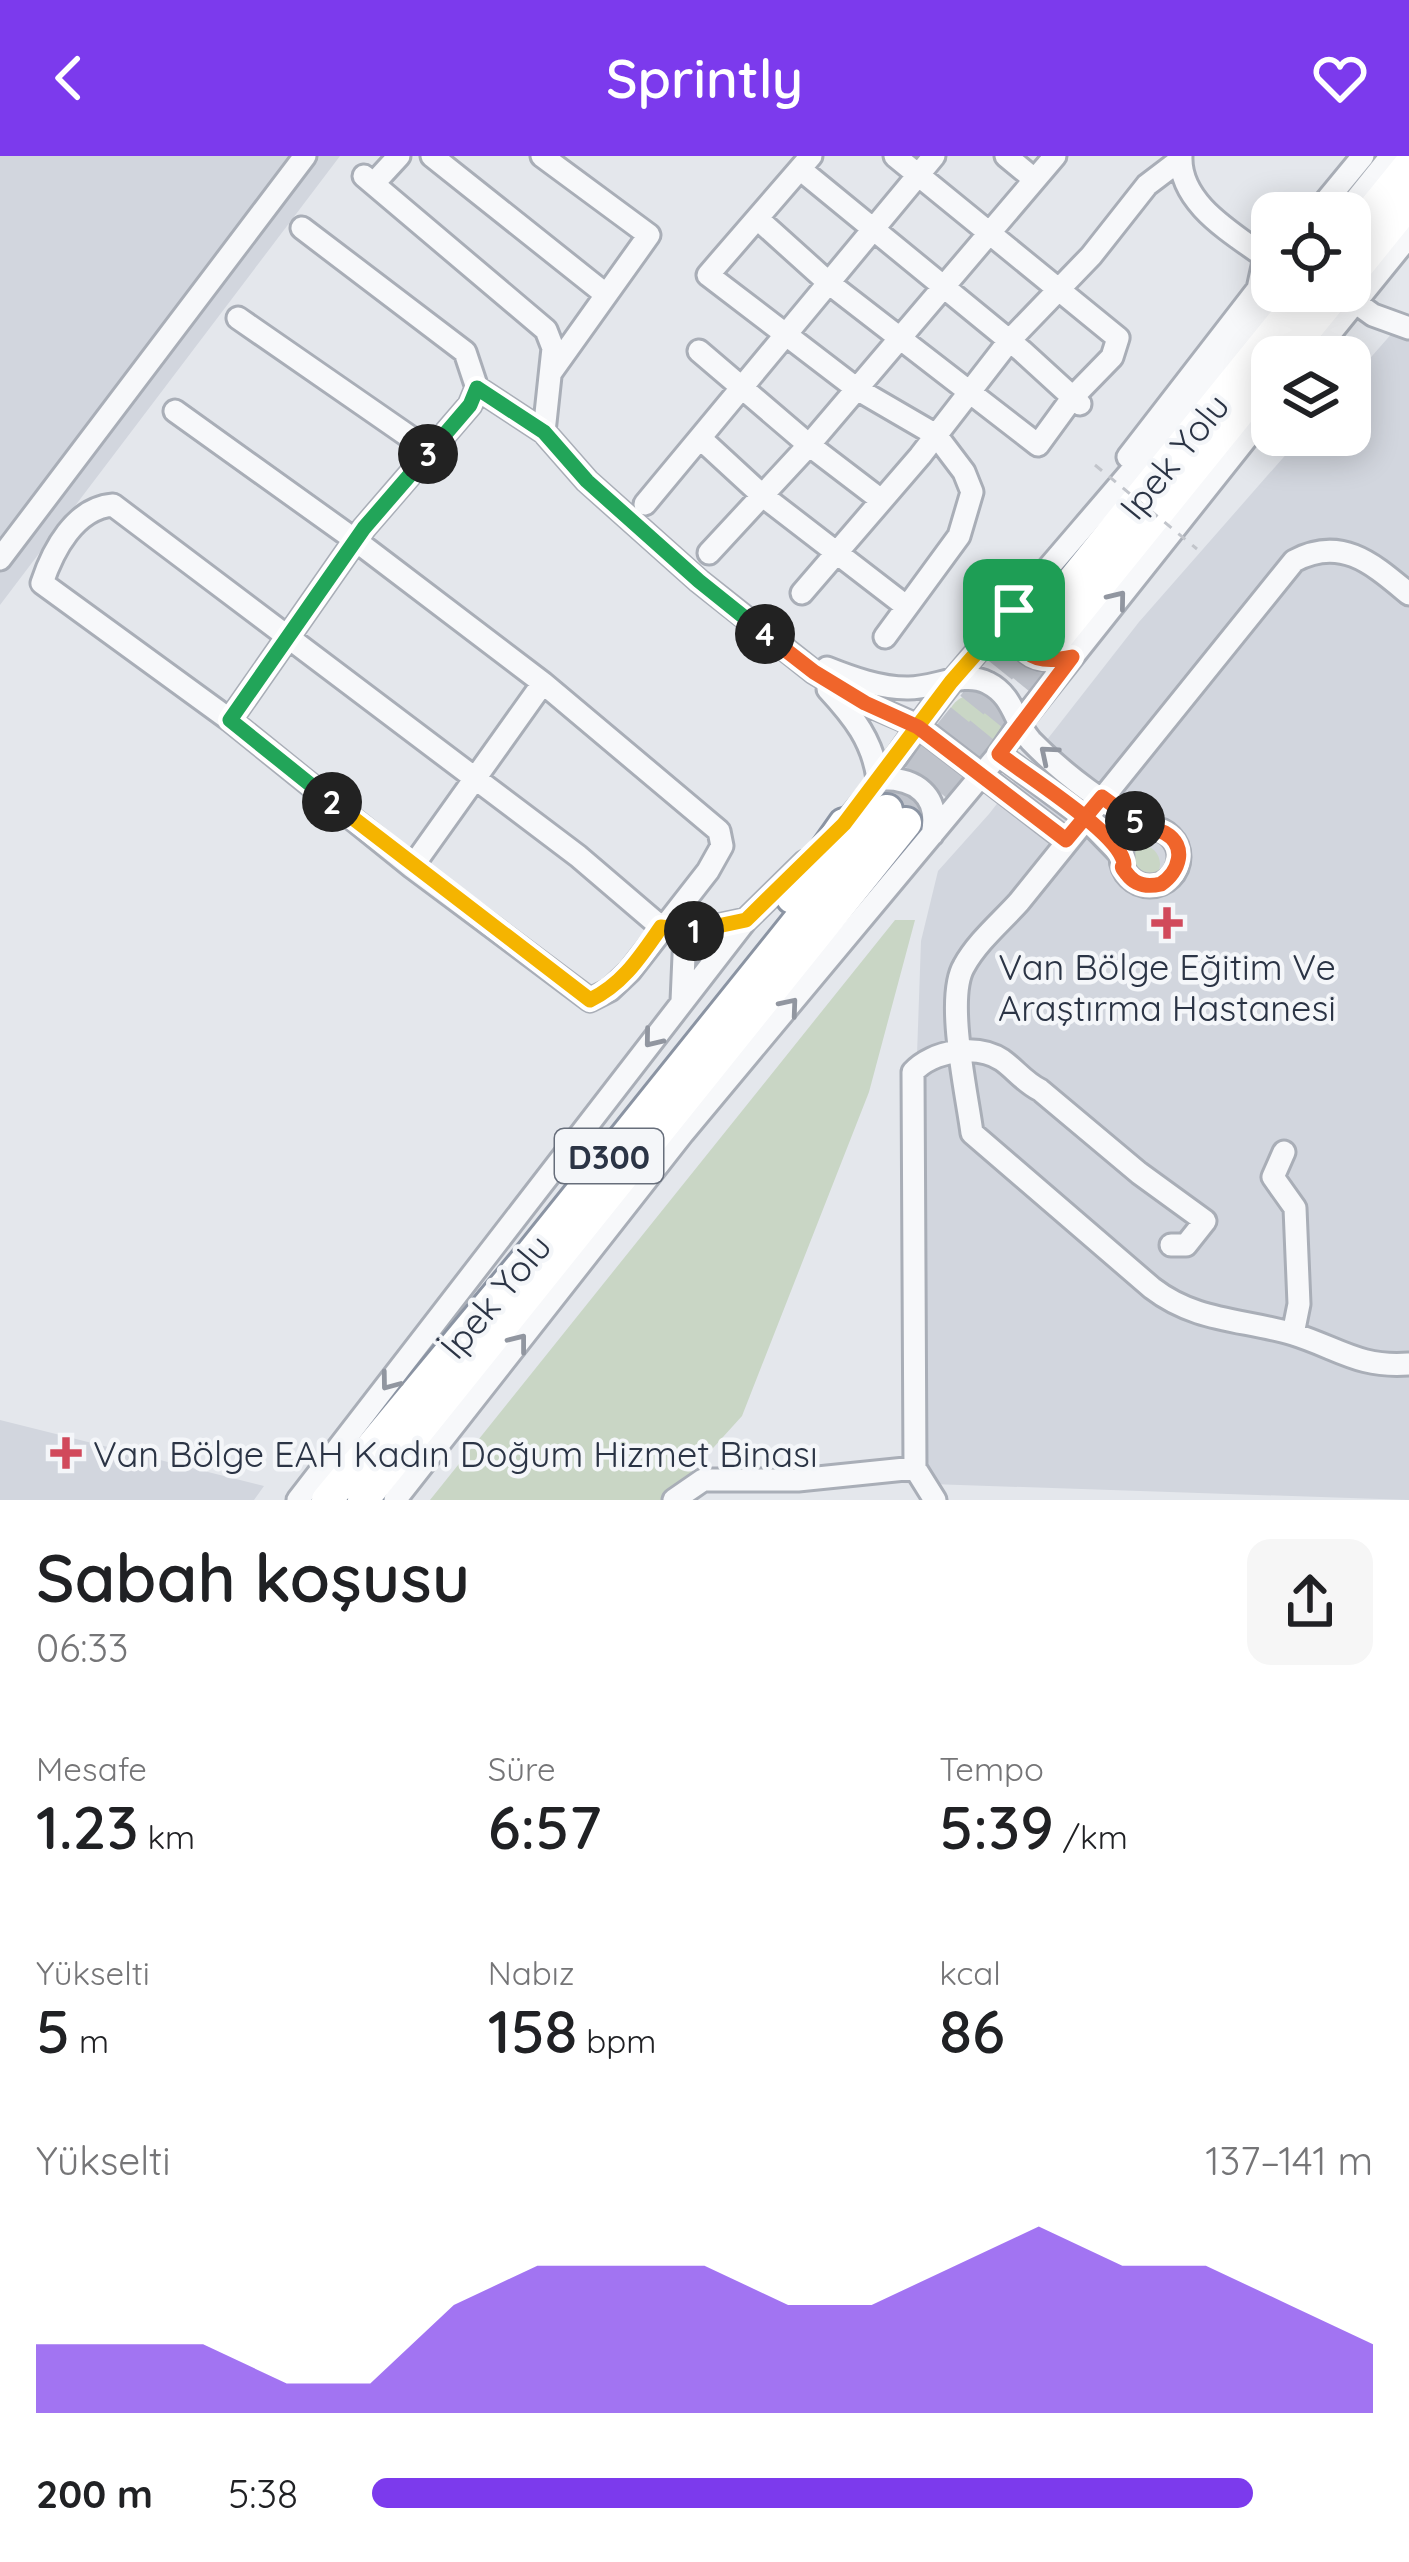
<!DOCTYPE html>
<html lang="tr">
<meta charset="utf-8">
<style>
body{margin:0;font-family:Quicksand,sans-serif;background:#f6f6f6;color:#202124;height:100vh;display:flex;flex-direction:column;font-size:45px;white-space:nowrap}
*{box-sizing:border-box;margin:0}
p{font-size:39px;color:#757577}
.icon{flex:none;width:66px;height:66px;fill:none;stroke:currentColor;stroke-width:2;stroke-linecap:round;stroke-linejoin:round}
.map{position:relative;height:1344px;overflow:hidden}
.details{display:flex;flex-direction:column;background:#fff;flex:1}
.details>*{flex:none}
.fabs{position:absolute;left:1251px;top:36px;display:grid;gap:24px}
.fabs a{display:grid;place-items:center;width:120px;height:120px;border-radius:24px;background:#fff;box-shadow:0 6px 30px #0003;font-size:60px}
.pin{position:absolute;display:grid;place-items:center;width:102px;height:102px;color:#fff;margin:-51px;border-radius:24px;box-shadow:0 6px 18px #0006}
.km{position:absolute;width:60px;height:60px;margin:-30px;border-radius:50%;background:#222;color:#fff;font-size:33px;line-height:60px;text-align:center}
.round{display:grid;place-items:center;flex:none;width:126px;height:126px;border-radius:24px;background:#f6f6f6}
.summary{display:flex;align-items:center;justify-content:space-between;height:204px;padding:0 36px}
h1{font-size:66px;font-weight:600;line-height:90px}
.stats{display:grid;grid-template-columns:repeat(3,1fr);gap:18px;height:204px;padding:12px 36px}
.stats div{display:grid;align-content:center}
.stats b{font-size:60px;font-weight:600}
.stats small{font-size:33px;font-weight:400}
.stats p{font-size:33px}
.chart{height:336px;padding:24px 36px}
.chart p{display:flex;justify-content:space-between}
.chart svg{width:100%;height:216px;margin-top:12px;fill:#7c3aed;opacity:.7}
ul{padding:0 36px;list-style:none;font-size:39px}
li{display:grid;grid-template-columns:192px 144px 1fr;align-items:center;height:90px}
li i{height:30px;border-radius:15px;background:#7c3aed}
header{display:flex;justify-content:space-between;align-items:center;height:156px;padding:0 36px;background:#7c3aed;color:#fff;font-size:54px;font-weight:600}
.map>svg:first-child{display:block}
.built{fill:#d2d6de}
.green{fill:#c9d6c5}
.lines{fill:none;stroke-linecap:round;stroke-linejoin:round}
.highway-tunnel{stroke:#bfc3cb;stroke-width:30;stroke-dasharray:30 15;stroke-linecap:butt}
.minor-casing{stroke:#a9aeb7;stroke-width:27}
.highway-casing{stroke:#8b94a3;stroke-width:36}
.minor{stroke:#f7f8fa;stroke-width:21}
.highway{stroke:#fff;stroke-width:30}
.path-bridge{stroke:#c2c5cb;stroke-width:3;stroke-dasharray:9 9;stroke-linecap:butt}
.oneway{stroke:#9196a0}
.split-1-casing{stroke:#fff;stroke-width:24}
.split-2-casing{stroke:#fff;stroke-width:24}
.split-3-casing{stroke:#fff;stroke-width:24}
.split-4-casing{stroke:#fff;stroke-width:24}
.split-5-casing{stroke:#fff;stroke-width:24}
.split-6-casing{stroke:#fff;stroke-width:24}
.split-1{stroke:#f5b400;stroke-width:15}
.split-2{stroke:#f5b400;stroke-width:15}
.split-3{stroke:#22a559;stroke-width:15}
.split-4{stroke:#22a559;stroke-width:15}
.split-5{stroke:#f0652b;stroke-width:15}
.split-6{stroke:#f0652b;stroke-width:15}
.poi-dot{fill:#d1495b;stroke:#f4f6f9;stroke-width:4.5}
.labels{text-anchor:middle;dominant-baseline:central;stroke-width:9;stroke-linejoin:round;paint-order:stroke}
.shield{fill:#f4f6f9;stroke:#676e7b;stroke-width:3}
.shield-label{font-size:33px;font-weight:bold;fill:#2b3445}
.street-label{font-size:36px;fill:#2b3445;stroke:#f4f6f9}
.poi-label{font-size:36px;fill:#2b3445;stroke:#f4f6f9}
</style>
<header><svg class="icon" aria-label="back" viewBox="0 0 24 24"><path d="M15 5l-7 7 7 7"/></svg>Sprintly<svg class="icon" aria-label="heart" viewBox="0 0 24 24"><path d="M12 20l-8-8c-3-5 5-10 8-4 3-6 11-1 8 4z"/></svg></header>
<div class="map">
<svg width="1409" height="1344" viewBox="0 0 1409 1344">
<rect width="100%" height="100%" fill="#e4e7ec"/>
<path class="built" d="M0,0h340l-340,449z
M1409,158v1186l-507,-17 19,-542 17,-70 51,-57 150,-192 164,-187h47v-54z
M0,1264l264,66 -10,14h-254z"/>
<path class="green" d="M947 566a28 28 0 1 1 56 0a28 28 0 1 1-56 0Z
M1122 708a19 19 0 1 1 38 0a19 19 0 1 1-38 0Z
M895,764h20l-46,172 -127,324 -76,84h-236z"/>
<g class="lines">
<path class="highway-tunnel" d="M887,654l153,-189
M906,667l151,-185"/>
<defs>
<path id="minor" d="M432,0l172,137
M542,0l107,79 -97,136
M811,0l-103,119 149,114 79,46 28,37 8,20 -13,44 -74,101
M1006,0l28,23
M1181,0c-2,47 50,76 84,101l7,-1
M800,13l222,182 58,53
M364,20l182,154 7,18 -9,84 43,49 112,100 115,91 51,31 53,23 148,114
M375,26l24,-26
M1316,57l47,-57
M1345,57l46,-57
M759,64l71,64 208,161 35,-48 39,-40 6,-19 -223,-182
M1355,146l18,13 36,13
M238,162l192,133
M699,195l110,94 72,55
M1311,201l98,-121
M477,232l67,44
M175,255l180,129 188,143 176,148 3,15 -14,25 -78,100 -20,19 -20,10 -178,-133 -182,-147 -188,-137c11,-33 33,-75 71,-78l465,351 83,71 24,6
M700,282l63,58 144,111
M1128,301l130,-168 7,-32
M645,348c96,-116 193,-232 289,-348
M709,397l100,-108 246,-289
M0,403l305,-403
M802,437l118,-137 90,-116 81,-84 56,-71 33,-25
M1409,438c-35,-29 -67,-59 -115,-33l-275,341c-18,20 -42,40 -55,64 -19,32 3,128 8,167l180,155c44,34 90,31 141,46 45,14 66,34 116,30
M1014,454c2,43 15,55 58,47
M827,512c25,10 53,20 80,20 26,1 57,-18 81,-5 26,13 26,39 43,58 32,33 78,67 119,88
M828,533c25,27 45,52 50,90 37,-2 63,16 54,56
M230,564l134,-192 106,-123 7,-17 -12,-36 -163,-124
M999,598l86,64 37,38
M1121 701a29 29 0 1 1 58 0a29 29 0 1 1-58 0Z
M836,676c45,-45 77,-104 118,-153 109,-130 221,-256 328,-388
M412,711l131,-184
M682,845l3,-68 61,-13
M1284,996l-11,25 22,31 4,96 -6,30
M298,1344l448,-580 59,-58
M395,1344l288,-367 316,-379 21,-31 252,-317
M674,1344l29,-20h95l117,-12
M935,1344l-20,-32 -2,-396c19,-21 64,-29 89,-12 14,10 22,22 38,30l99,83 66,48 -19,24h-15"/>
<path id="highway" d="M1350,82l59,-73
M1350,120l59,-73
M1284,201l54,-66
M1040,465l267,-330
M1057,482l215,-266
M792,742l52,-74
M327,1344l200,-241 360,-449
M363,1344l543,-677"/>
</defs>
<use href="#minor" class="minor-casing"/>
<use href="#highway" class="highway-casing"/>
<use href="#minor" class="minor"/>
<use href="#highway" class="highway"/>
<path class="path-bridge" d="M1095,309l102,84"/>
</g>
<defs><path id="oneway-chevron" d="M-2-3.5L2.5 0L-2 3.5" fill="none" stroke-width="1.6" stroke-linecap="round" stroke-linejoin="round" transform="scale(3)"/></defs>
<g class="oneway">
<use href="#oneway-chevron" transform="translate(1118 443) rotate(-51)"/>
<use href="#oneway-chevron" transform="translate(1048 598) rotate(-140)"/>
<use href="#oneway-chevron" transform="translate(790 850) rotate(-50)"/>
<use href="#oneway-chevron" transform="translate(652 883) rotate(129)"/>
<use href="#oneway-chevron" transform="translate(519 1186) rotate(-52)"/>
<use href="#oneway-chevron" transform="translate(389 1226) rotate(127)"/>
</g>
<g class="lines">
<defs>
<path id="split-1" d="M694,775l52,-11 98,-96 107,-142 63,-72"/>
<path id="split-2" d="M332,646l258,198c33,-16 50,-43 71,-73l33,4"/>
<path id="split-3" d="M332,646l-102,-82 134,-192 64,-74"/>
<path id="split-4" d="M428,298l42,-49 7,-17 67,44 43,49 112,100 66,53"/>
<path id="split-5" d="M765,478l49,38 51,31 53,24 148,113 36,-43 33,24"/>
<path id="split-6" d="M1014,454c2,43 16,56 58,47l-73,97c28,22 110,73 123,103 7,16 -6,3 5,17 9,12 21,13 34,10 18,-12 27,-38 4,-51 -10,-5 -20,-7 -30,-12"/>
</defs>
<use href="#split-1" class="split-1-casing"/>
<use href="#split-2" class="split-2-casing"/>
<use href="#split-3" class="split-3-casing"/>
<use href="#split-4" class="split-4-casing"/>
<use href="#split-5" class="split-5-casing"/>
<use href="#split-6" class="split-6-casing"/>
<use href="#split-1" class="split-1"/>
<use href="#split-2" class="split-2"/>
<use href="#split-3" class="split-3"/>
<use href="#split-4" class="split-4"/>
<use href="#split-5" class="split-5"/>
<use href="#split-6" class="split-6"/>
</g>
<g class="poi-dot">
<path d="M1161 749h12v12h12v12h-12v12h-12v-12h-12v-12h12z"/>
<path d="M60 1279h12v12h12v12h-12v12h-12v-12h-12v-12h12z"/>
</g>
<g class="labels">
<rect class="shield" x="555" y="973" width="108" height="54" rx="9"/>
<g class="shield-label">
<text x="609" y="1000">D300</text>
</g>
<g class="street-label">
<text transform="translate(1174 300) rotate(-51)">Ipek Yolu</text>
<text transform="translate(495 1140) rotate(-50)">İpek Yolu</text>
</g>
<g class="poi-label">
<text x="1167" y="810">Van Bölge Eğitim Ve<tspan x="1167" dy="41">Araştırma Hastanesi</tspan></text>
<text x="93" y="1297" text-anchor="start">Van Bölge EAH Kadın Doğum Hizmet Binası</text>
</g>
</g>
</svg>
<div class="fabs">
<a><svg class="icon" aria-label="locate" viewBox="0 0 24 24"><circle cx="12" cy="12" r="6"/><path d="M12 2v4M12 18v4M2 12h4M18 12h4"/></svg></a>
<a><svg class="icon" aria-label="layers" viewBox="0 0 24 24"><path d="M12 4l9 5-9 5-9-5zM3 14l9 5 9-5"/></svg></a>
</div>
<div class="pin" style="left:1014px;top:454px;background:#1e9e55"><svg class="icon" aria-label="arrive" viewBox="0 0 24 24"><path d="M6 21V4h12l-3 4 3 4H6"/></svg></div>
<b class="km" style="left:694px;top:775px">1</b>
<b class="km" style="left:332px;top:646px">2</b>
<b class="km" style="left:428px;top:298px">3</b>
<b class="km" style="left:765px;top:478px">4</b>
<b class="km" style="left:1135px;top:665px">5</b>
</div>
<section class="details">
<div class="summary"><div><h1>Sabah koşusu</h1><p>06:33</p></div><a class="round"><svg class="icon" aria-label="share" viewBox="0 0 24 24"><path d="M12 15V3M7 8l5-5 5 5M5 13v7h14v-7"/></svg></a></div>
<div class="stats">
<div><p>Mesafe</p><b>1.23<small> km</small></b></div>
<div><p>Süre</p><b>6:57</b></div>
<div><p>Tempo</p><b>5:39<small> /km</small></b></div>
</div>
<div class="stats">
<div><p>Yükselti</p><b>5<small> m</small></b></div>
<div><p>Nabız</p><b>158<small> bpm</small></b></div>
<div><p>kcal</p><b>86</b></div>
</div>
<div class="chart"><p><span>Yükselti</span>137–141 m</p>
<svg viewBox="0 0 160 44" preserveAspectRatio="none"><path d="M0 44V30L10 30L20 30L30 38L40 38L50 22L60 14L70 14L80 14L90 22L100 22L110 14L120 6L130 14L140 14L150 22L160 30V44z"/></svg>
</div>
<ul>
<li><b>200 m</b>5:38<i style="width:88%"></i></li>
</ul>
</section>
